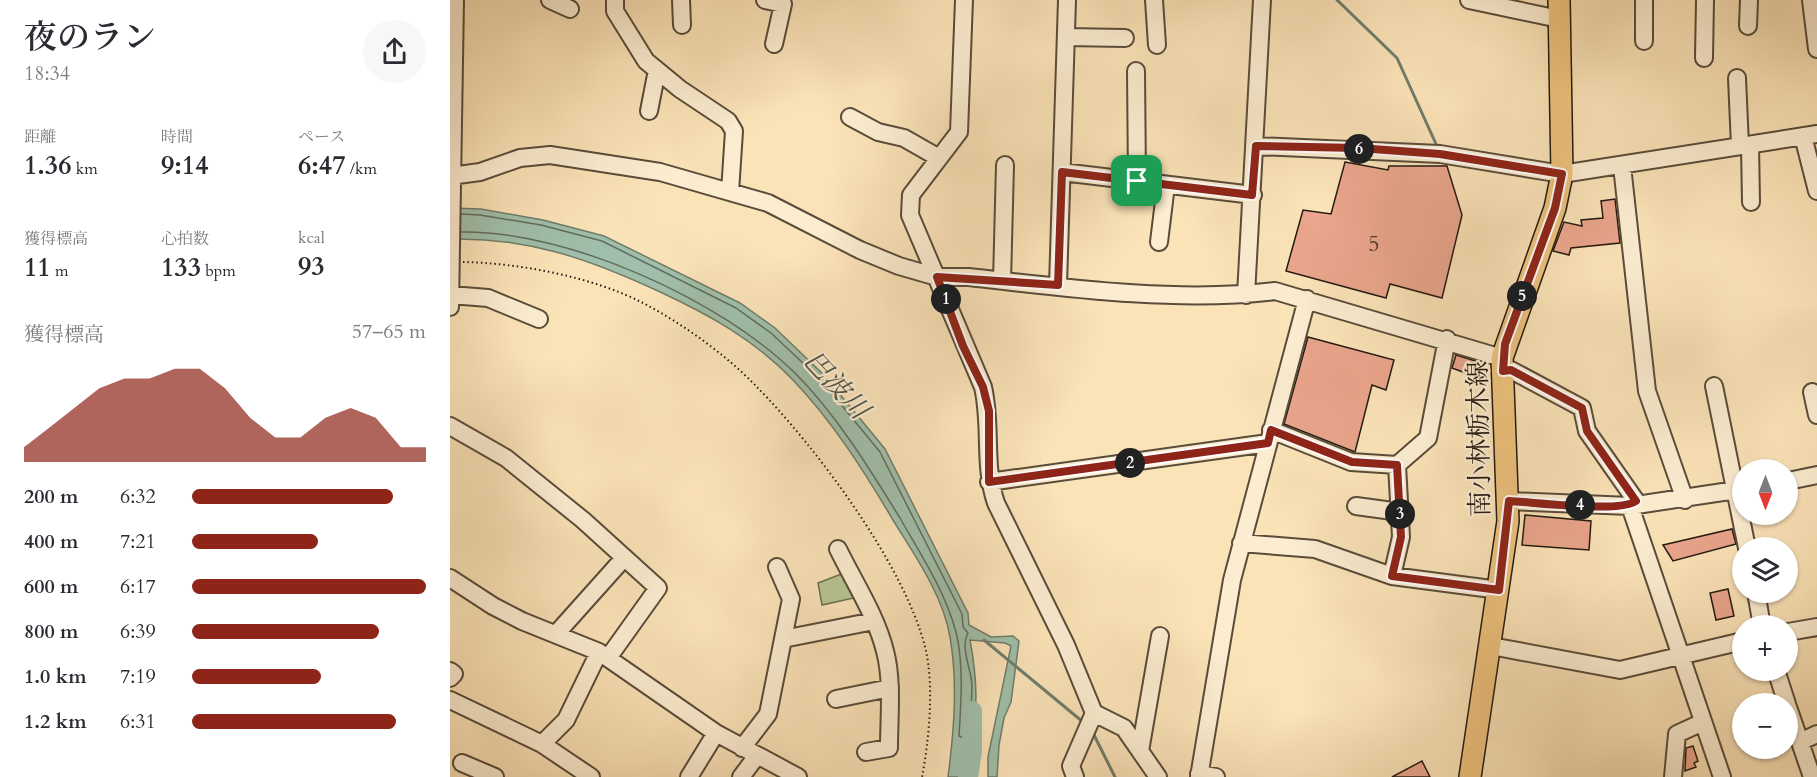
<!DOCTYPE html>
<html lang="ja">
<meta charset="utf-8">
<style>
body{margin:0;font-family:Cardo,"Noto Serif JP",serif;background:#f7f7f7;color:#2b2b33;height:100vh;display:flex;flex-direction:column;font-size:22px;white-space:nowrap}
*{box-sizing:border-box;margin:0}
p{font-size:20px;color:#7c7c81}
.icon{flex:none;width:33px;height:33px;fill:none;stroke:currentColor;stroke-width:2;stroke-linecap:round;stroke-linejoin:round}
.map{position:relative;flex:1;overflow:hidden}
.details{display:flex;flex-direction:column;background:#fff;width:450px}
.details>*{flex:none}
.needle{width:39px;rotate:180deg}
.controls{position:absolute;left:1282px;top:459px;display:grid;gap:12px}
.controls a{display:grid;place-items:center;width:66px;height:66px;border-radius:50%;background:#fff;box-shadow:0 2px 4px #0004;font-size:30px}
.pin{position:absolute;display:grid;place-items:center;width:51px;height:51px;color:#fff;margin:-26px;border-radius:12px;box-shadow:0 3px 9px #0006}
.km{position:absolute;width:30px;height:30px;margin:-15px;border-radius:50%;background:#222;color:#fff;font-size:16px;line-height:30px;text-align:center}
.round{display:grid;place-items:center;flex:none;width:63px;height:63px;border-radius:32px;background:#f7f7f7}
.overview{display:flex;align-items:center;justify-content:space-between;height:102px;padding:0 24px}
h1{font-size:33px;font-weight:600;line-height:45px}
.figures{display:grid;grid-template-columns:repeat(3,1fr);gap:9px;height:102px;padding:6px 24px}
.figures div{display:grid;align-content:center}
.figures b{font-size:26px;font-weight:600}
.figures small{font-size:16px;font-weight:400}
.figures p{font-size:16px}
.chart{height:168px;padding:12px 24px}
.chart p{display:flex;justify-content:space-between}
.chart svg{width:100%;height:108px;margin-top:6px;fill:#8f2418;opacity:.7}
ul{padding:0 24px;list-style:none;font-size:20px}
li{display:grid;grid-template-columns:96px 72px 1fr;align-items:center;height:45px}
li i{height:15px;border-radius:8px;background:#8f2418}
main{display:flex;flex:1;min-height:0}
.map>svg:first-child{display:block}
.green{fill:#b8c594;stroke:#6e7052;stroke-width:1.5}
.water{fill:#a0bfaa;stroke:#6e7d6c;stroke-width:1.5}
.lines{fill:none;stroke-linecap:round;stroke-linejoin:round}
.shore{stroke:#626c5d;stroke-width:1.5}
.stream{stroke:#6e7d6c;stroke-width:3}
.river{stroke:#a0bfaa;stroke-width:20}
.building{fill:#eaa58c;stroke:#231a10;stroke-width:1.5}
.minor-casing{stroke:#594c3a;stroke-width:20}
.major-casing{stroke:#231a10;stroke-width:24}
.path{stroke:#231a10;stroke-width:2;stroke-dasharray:1.5 3;stroke-linecap:butt}
.minor{stroke:#fcedd1;stroke-width:16}
.major{stroke:#eec27c;stroke-width:21}
.route-casing{stroke:#fff;stroke-width:12}
.route{stroke:#8f2418;stroke-width:8}
.labels{text-anchor:middle;dominant-baseline:central;stroke-width:4.5;stroke-linejoin:round;paint-order:stroke}
.number-label{font-size:22px;fill:#553d2f}
.street-label{font-size:26px;fill:#231a10;stroke:#fcedd1}
.water-label{font-size:27px;font-style:italic;fill:#4f5446;stroke:#fcedd1}
</style>
<main>
<section class="details">
<div class="overview"><div><h1>夜のラン</h1><p>18:34</p></div><a class="round"><svg class="icon" aria-label="share" viewBox="0 0 24 24"><path d="M12 15V3M7 8l5-5 5 5M5 13v7h14v-7"/></svg></a></div>
<div class="figures">
<div><p>距離</p><b>1.36<small> km</small></b></div>
<div><p>時間</p><b>9:14</b></div>
<div><p>ペース</p><b>6:47<small> /km</small></b></div>
</div>
<div class="figures">
<div><p>獲得標高</p><b>11<small> m</small></b></div>
<div><p>心拍数</p><b>133<small> bpm</small></b></div>
<div><p>kcal</p><b>93</b></div>
</div>
<div class="chart"><p><span>獲得標高</span>57–65 m</p>
<svg viewBox="0 0 160 44" preserveAspectRatio="none"><path d="M0 44V38L10 30L20 22L30 14L40 10L50 10L60 6L70 6L80 14L90 26L100 34L110 34L120 26L130 22L140 26L150 38L160 38V44z"/></svg>
</div>
<ul>
<li><b>200 m</b>6:32<i style="width:86%"></i></li>
<li><b>400 m</b>7:21<i style="width:54%"></i></li>
<li><b>600 m</b>6:17<i style="width:100%"></i></li>
<li><b>800 m</b>6:39<i style="width:80%"></i></li>
<li><b>1.0 km</b>7:19<i style="width:55%"></i></li>
<li><b>1.2 km</b>6:31<i style="width:87%"></i></li>
</ul>
</section>
<div class="map">
<svg width="1367" height="777" viewBox="0 0 1367 777">
<rect width="100%" height="100%" fill="#fbe3b8"/>
<filter id="stains"><feTurbulence type="fractalNoise" baseFrequency=".00333" numOctaves="4"/><feColorMatrix values="0 0 0 0 .2 0 0 0 0 .09 0 0 0 0 .02 0 0 0 .5 -.17"/></filter>
<radialGradient id="worn" r=".72"><stop offset=".6" stop-color="#630" stop-opacity="0"/><stop offset="1" stop-color="#630" stop-opacity=".3"/></radialGradient>
<path class="green" d="M394,573l14,24 -36,8 -4,-22z"/>
<path class="water" d="M0,208l31,1 62,11 61,16 136,67 35,25 50,48 60,73 83,164 1,12 22,12 22,-1 6,5 -8,61 -7,16 -5,27 -2,32h-9v-20l23,-111 -6,-3 -35,-3c10,54 8,84 -10,137h-12c6,-46 10,-94 2,-140 -7,-42 -35,-81 -57,-117 -29,-49 -60,-98 -100,-140 -38,-40 -85,-66 -135,-89 -69,-32 -131,-54 -208,-52z"/>
<g class="lines">
<path class="shore" d="M11,232c106,-2 261,68 336,143 41,42 72,93 103,143 21,37 45,73 56,114 8,33 5,71 3,104l5,2c6,-16 8,-35 8,-53 -1,-17 -12,-37 -4,-52l-5,-6 -1,-13 -82,-162 -59,-72 -50,-47 -35,-25 -134,-67 -61,-16 -61,-10 -19,-1"/>
<path class="stream" d="M887,0l60,58 39,86
M534,640l99,82
M643,733l22,44"/>
<path class="river" d="M518,777l4,-26v-40"/>
</g>
<path class="building" d="M895,162l43,8 1,-4h58l15,49 -20,83 -52,-14 -4,14 -100,-27 17,-61 28,4z
M1165,199l5,44 -49,5 -2,7 -16,-4 11,-29 18,4 -1,-6 22,-2 -2,-17z
M858,337l86,23 -8,30 -14,-5 -17,67 -71,-28z
M1006,355l23,7 -5,14 -22,-8z
M1075,515l66,6 -2,29 -67,-5z
M1282,529l4,15 -63,17 -10,-16z
M1278,589l6,27 -18,4 -6,-27z
M1243,746l5,15 -4,2 2,4 -11,4 1,-23z
M972,761l8,16h-38z"/>
<g class="lines">
<defs>
<path id="minor" d="M100,0l20,9
M165,0v11l31,50 34,28 48,32 6,10 -4,61
M231,0l1,25
M315,0l18,4 -9,40
M514,0l-5,132 -48,63 -1,20 73,172c9,39 0,78 13,116l70,142 28,68 30,15 34,49
M704,0l3,45
M1019,0l90,19
M1194,0v41
M1361,0l6,49
M1298,26l1,-26
M616,37l59,1
M1254,58l1,-58
M686,71l1,110
M1287,78l3,68
M199,111l8,-41
M400,117l28,15 26,6 35,20
M1353,136l14,55
M1300,145l1,57
M806,146l184,8 122,20 255,-40
M1172,166l25,225 38,109
M612,172l191,23
M0,176l30,-4 40,-14 30,-3 110,17 108,31 92,47 39,16 38,11h32c96,11 211,26 306,14l227,67
M709,242l7,-57
M552,281l3,-116
M608,285l9,-285
M1,295l37,3 51,21
M796,295l16,-295
M0,307l5,-307
M1053,371l8,-1 71,38 5,23 49,70 -6,5
M1264,386l33,162
M1362,392l5,23
M0,426l56,32 77,62 75,68 -50,70
M821,430l80,32 46,3 31,-27 19,-99
M1338,481l29,-6
M539,482l279,-39
M1059,501l121,5 113,-17
M906,506l44,6
M1180,506l92,271
M791,543l74,6 77,27 107,14
M388,549c16,33 38,66 47,102 8,30 4,66 4,97l-23,4
M942,576l9,-39 -4,-72
M0,578l43,28 29,15 77,31 117,81 82,44
M1306,592l6,34
M1338,632l29,-5
M106,634l68,-76
M333,639l91,-18
M1041,646l129,24 123,-29
M1326,670l11,34
M0,671l4,3 -4,4
M386,699l54,-11
M0,700l92,44 49,33
M1338,707l24,70
M1350,742l17,-8
M92,744l24,-24 33,-68
M292,748l26,-34 23,-115 -14,-32
M690,751l20,-115
M12,763l33,14
M749,774l17,3
M239,777l27,-44
M291,777l15,-20
M625,777l-4,-11 23,-53
M749,777l33,-197 75,-281
M1223,777l4,-43 26,-12"/>
<path id="major" d="M1020,777l38,-256 -6,-163 53,-150 7,-34 -3,-174"/>
</defs>
<use href="#minor" class="minor-casing"/>
<use href="#major" class="major-casing"/>
<path class="path" d="M13,262c56,1 130,15 180,41 40,21 82,51 113,83 60,61 151,182 170,265 8,36 3,90 -4,126"/>
<use href="#minor" class="minor"/>
<use href="#major" class="major"/>
</g>
<g class="lines">
<defs>
<path id="route" d="M806,146l103,2 81,6 122,20 -7,34 -50,136 -2,27 8,-1 71,38 5,23 49,70c-15,12 -104,1 -127,0l-10,89 -107,-14 9,-39 -4,-72 -45,-3 -81,-32 -3,13 -279,39v-71l-6,-24 -20,-41 -26,-69 121,8 4,-113 190,23z"/>
</defs>
<use href="#route" class="route-casing"/>
<use href="#route" class="route"/>
</g>
<g class="labels">
<g class="number-label">
<text x="924" y="244">5</text>
</g>
<g class="street-label">
<text transform="translate(1029 439) rotate(-91)">南小林栃木線</text>
</g>
<g class="water-label">
<text transform="translate(386 385) rotate(47)">巴波川</text>
</g>
</g>
<rect width="100%" height="100%" filter="url(#stains)"/>
<rect width="100%" height="100%" fill="url(#worn)"/>
</svg>
<div class="controls">
<a><svg class="needle" viewBox="-14 -14 28 28"><path d="M0-13l5 13h-10z" fill="#e53935"/><path d="M0 13l5-13h-10z" fill="#7c7c81"/></svg></a>
<a><svg class="icon" aria-label="layers" viewBox="0 0 24 24"><path d="M12 4l9 5-9 5-9-5zM3 14l9 5 9-5"/></svg></a>
<a>+</a>
<a>−</a>
</div>
<div class="pin" style="left:687px;top:181px;background:#1e9e55"><svg class="icon" aria-label="arrive" viewBox="0 0 24 24"><path d="M6 21V4h12l-3 4 3 4H6"/></svg></div>
<b class="km" style="left:496px;top:299px">1</b>
<b class="km" style="left:680px;top:463px">2</b>
<b class="km" style="left:950px;top:514px">3</b>
<b class="km" style="left:1130px;top:505px">4</b>
<b class="km" style="left:1072px;top:296px">5</b>
<b class="km" style="left:909px;top:149px">6</b>
</div>
</main>
